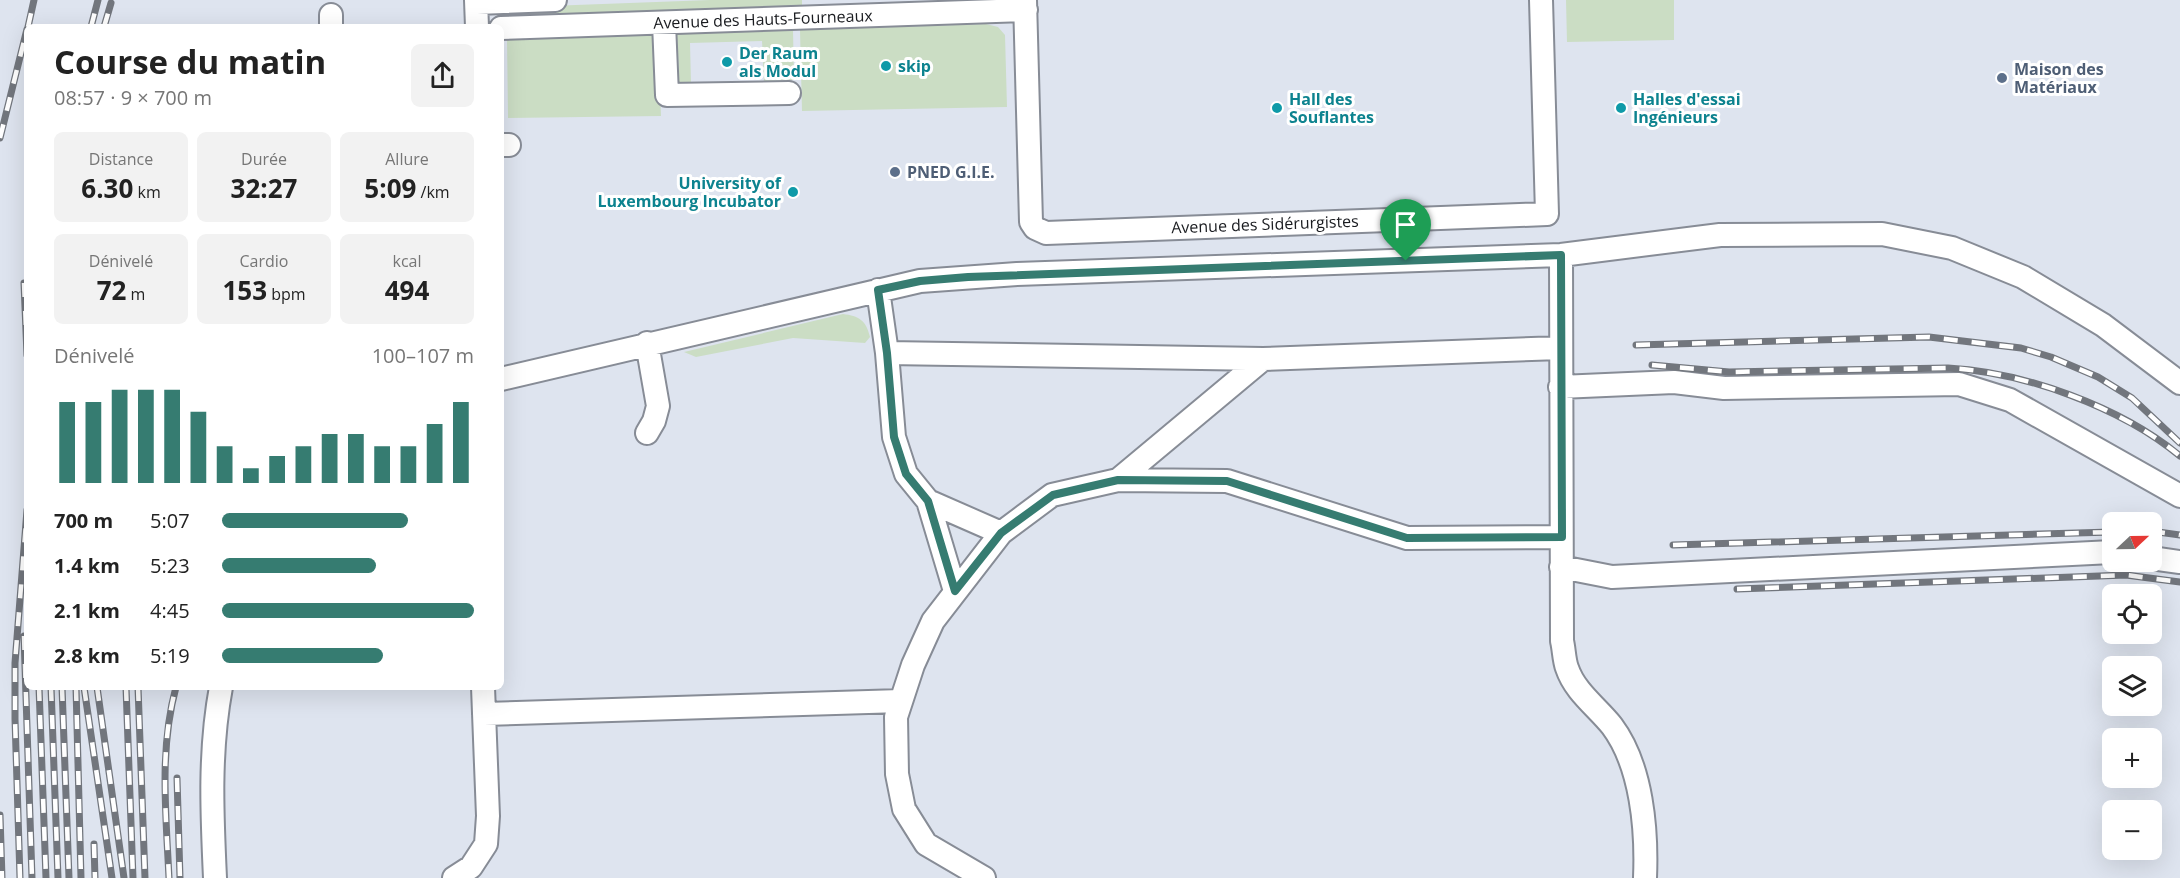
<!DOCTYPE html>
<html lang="fr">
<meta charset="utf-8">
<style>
body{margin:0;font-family:"Open Sans",sans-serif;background:#f2f2f2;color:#222;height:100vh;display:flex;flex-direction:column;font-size:22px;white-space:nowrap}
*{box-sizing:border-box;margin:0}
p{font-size:20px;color:#767676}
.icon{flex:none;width:33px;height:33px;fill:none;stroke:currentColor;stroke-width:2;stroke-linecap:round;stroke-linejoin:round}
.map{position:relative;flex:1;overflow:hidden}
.panel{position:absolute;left:24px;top:24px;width:480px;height:666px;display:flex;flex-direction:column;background:#fff;border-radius:9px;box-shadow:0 6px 24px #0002}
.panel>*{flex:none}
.needle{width:39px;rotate:68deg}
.tools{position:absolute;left:2102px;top:512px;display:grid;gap:12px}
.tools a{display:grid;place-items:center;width:60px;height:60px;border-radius:9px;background:#fff;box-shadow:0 6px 24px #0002;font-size:30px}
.pin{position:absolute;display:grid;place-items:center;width:51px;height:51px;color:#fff;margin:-62px -26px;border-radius:50% 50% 50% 0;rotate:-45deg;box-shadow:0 0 6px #0007}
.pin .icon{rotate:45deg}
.round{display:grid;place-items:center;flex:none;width:63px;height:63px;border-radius:9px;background:#f2f2f2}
.head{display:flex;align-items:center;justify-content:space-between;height:102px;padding:0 30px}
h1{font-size:33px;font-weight:700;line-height:45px}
.figures{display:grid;grid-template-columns:repeat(3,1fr);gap:9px;height:102px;padding:6px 30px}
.figures div{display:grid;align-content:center;border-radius:9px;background:#f2f2f2;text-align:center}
.figures b{font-size:26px;font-weight:700}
.figures small{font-size:16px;font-weight:400}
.figures p{font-size:16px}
.chart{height:168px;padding:12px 30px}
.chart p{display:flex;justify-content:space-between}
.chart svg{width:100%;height:108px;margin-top:6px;stroke:#367c71;stroke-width:6}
ul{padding:0 30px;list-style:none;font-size:20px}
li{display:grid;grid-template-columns:96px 72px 1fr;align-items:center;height:45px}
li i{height:15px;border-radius:8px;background:#367c71}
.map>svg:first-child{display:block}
.green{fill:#cbddc4}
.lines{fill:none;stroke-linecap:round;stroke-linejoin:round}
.minor-casing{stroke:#878c96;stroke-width:26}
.minor{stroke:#fff;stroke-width:22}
.rail-casing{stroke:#72767d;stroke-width:7}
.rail{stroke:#fff;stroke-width:4.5;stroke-dasharray:14;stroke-linecap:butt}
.route-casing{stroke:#fff;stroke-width:12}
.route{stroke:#367c71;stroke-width:8}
.culture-dot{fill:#0f9aa8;stroke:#fff;stroke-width:2}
.service-dot{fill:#5c6f8a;stroke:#fff;stroke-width:2}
.labels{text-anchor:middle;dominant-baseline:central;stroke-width:6;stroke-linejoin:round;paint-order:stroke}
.street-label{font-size:16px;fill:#1a1c20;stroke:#fff}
.culture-label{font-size:16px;font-weight:bold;fill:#0d838f;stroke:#fff;text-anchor:start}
.service-label{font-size:16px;font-weight:bold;fill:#4e5e75;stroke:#fff;text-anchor:start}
</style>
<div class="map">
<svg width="2180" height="878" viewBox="0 0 2180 878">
<rect width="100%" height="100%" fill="#dee4ef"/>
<path class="green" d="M710,0h92v13l-280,9v-15z
M1566,0h108v40l-107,2z
M986,24l12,3 7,8 2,72 -205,4 -2,-81z
M793,30l1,50 -30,1 -2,-40 -72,2 1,41h-12l-1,-31h-7l-1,-19z
M658,34l3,82 -153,2 -1,-80z
M843,314c16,2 23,6 27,23l-5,6 -72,-5 -97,19 -12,-5z"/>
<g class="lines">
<defs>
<path id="minor" d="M476,0l1,27
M1025,0l6,222 4,6 11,5 501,-19 -6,-214
M477,3l78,-3
M331,15v12
M664,23l3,72 122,-2
M501,28l525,-18
M501,145h8
M1561,255l1,386c2,8 2,19 5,27 8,24 30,39 45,58 30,40 35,104 33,152
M878,290l9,63 7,84 12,37 22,27 73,32
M887,353l376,6 -145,121 -66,15 -51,38 -68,88 -20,44 -17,52 1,57 7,35 22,35 58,34
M1263,359l298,-11
M501,379l419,-98 97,-7 544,-19 159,-20 162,-1 70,14 71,29 80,48 77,58
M1560,387l114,-5 50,6 235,-4 51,16 170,96
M647,433l7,-12 4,-15 -11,-63
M1118,480l109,1 180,57 154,-1
M928,501l27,90
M2151,558l29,4
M1561,567l51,10 500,-25
M484,714l417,-13
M215,878c-3,-64 -6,-127 6,-191
M454,878l17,-11 15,-23 2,-28 -5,-129"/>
</defs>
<use href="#minor" class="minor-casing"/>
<use href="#minor" class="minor"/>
<defs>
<path id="rail" d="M28,27l6,-27
M91,27l7,-27
M104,27l7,-24
M0,138l27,-109
M24,283l3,72
M1636,345l293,-8 92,11 30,9 47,20 34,21 48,45
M1652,365l77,7 219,-4c76,4 173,39 232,88
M2151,531l29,4
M1673,545l439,-13
M1737,589l389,-14 54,7
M24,636l8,242
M39,687l7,191
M51,687l7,191
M62,687l7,191
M76,687l5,191
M84,687l28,191
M97,687l27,191
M126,687l7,191
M138,687l7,191
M177,778l3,100
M0,815l2,63
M94,844l1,34
M20,878l-5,-159v-56l12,-153
M169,878c-3,-64 -10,-128 7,-191"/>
</defs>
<use href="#rail" class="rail-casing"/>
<use href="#rail" class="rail"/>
</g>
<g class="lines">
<defs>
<path id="route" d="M1561,255l1,282 -155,1 -180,-57 -109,-1 -65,15 -52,38 -46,58 -27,-90 -22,-27 -12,-37 -7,-84 -9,-63 42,-9 48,-4z"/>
</defs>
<use href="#route" class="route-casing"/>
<use href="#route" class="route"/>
</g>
<g class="culture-dot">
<circle cx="727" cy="62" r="6"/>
<circle cx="886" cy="66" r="6"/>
<circle cx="1277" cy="108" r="6"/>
<circle cx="1621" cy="108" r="6"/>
<circle cx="793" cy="192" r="6"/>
</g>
<g class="service-dot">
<circle cx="2002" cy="78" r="6"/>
<circle cx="895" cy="172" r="6"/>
</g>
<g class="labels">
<g class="street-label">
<text transform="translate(763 19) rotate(-2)">Avenue des Hauts-Fourneaux</text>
<text transform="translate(1265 224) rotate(-2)">Avenue des Sidérurgistes</text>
</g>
<g class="culture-label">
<text x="739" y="53">Der Raum<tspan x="739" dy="18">als Modul</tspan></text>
<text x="898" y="66">skip</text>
<text x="1289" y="99">Hall des<tspan x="1289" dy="18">Souflantes</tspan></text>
<text x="1633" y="99">Halles d'essai<tspan x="1633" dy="18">Ingénieurs</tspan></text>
<text x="781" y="183" text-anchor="end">University of<tspan x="781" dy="18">Luxembourg Incubator</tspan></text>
</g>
<g class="service-label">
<text x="2014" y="69">Maison des<tspan x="2014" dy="18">Matériaux</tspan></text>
<text x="907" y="172">PNED G.I.E.</text>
</g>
</g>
</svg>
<div class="tools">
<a><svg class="needle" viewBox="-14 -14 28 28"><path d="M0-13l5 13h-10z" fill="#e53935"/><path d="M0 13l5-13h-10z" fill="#767676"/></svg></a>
<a><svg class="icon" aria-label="locate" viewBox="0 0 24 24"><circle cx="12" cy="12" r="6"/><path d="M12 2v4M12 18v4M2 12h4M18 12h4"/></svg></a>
<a><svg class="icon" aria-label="layers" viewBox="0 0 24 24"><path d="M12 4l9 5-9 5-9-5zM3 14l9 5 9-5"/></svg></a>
<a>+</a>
<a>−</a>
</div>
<div class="pin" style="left:1406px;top:261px;background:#1e9e55"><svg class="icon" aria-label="arrive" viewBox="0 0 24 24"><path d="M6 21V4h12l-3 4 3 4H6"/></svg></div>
<section class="panel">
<div class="head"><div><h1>Course du matin</h1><p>08:57 · 9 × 700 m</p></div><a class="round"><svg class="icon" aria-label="share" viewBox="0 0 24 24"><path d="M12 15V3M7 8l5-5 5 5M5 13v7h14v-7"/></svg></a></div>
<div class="figures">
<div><p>Distance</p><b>6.30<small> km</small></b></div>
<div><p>Durée</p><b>32:27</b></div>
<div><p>Allure</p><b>5:09<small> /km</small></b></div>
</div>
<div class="figures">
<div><p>Dénivelé</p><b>72<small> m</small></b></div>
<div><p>Cardio</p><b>153<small> bpm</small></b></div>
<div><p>kcal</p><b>494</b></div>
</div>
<div class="chart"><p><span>Dénivelé</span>100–107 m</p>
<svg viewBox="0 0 160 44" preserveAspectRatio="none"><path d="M5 44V11M15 44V11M25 44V6M35 44V6M45 44V6M55 44V15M65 44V29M75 44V38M85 44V33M95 44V29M105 44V24M115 44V24M125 44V29M135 44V29M145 44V20M155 44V11"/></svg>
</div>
<ul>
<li><b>700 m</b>5:07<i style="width:74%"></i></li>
<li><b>1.4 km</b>5:23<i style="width:61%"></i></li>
<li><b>2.1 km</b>4:45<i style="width:100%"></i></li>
<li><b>2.8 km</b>5:19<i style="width:64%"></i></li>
</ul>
</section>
</div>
